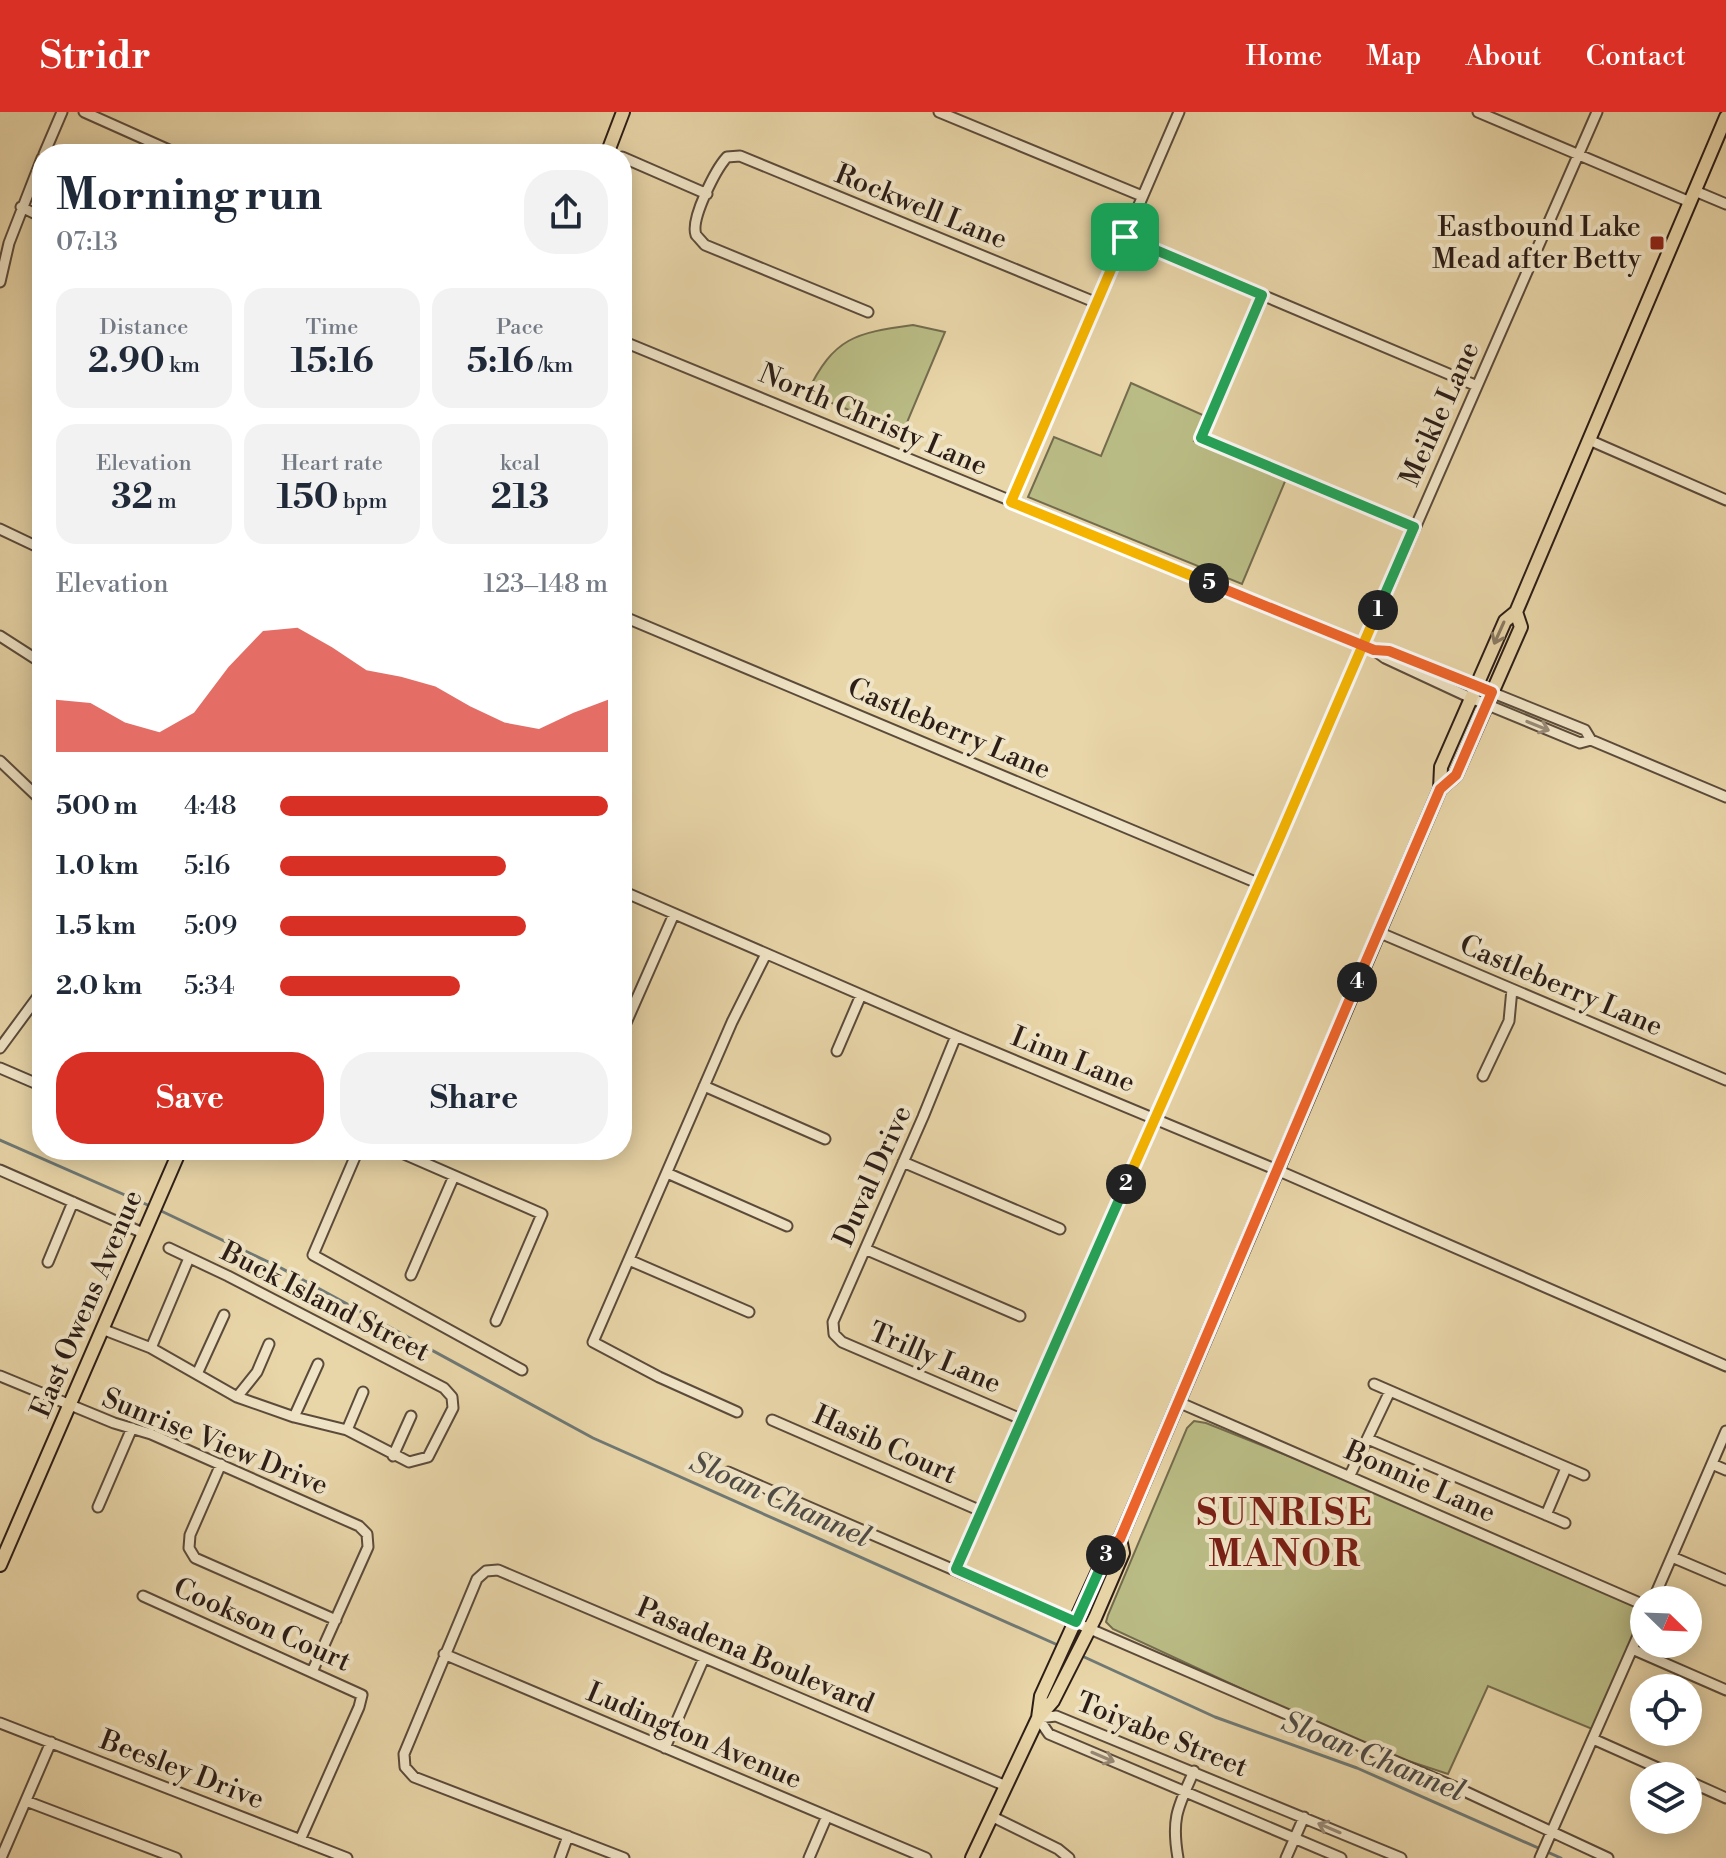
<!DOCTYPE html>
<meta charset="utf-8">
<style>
body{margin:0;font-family:"Libre Bodoni",serif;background:#f2f2f3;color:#1f2937;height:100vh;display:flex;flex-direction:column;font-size:30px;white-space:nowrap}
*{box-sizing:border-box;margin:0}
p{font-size:26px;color:#747a83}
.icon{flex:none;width:44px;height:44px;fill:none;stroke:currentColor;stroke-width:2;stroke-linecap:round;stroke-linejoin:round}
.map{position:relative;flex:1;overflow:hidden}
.details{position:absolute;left:32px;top:32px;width:600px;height:1016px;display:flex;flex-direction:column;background:#fff;border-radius:32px;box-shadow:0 4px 20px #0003}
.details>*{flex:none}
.needle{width:52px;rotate:113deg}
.controls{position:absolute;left:1630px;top:1474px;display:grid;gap:16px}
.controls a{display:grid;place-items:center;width:72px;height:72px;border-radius:50%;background:#fff;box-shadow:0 4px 20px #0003;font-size:40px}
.pin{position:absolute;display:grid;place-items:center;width:68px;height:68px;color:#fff;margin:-34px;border-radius:16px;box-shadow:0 4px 12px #0006}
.km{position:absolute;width:40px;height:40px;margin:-20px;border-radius:50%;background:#222;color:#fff;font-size:22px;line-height:40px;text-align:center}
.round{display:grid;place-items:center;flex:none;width:84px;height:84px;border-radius:32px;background:#f2f2f3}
.overview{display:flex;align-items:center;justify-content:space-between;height:136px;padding:0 24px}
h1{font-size:44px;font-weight:700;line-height:60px}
.metrics{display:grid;grid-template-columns:repeat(3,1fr);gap:12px;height:136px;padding:8px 24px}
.metrics div{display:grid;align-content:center;border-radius:20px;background:#f2f2f3;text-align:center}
.metrics b{font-size:34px;font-weight:700}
.metrics small{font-size:22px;font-weight:400}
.metrics p{font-size:22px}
.chart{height:224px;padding:16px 24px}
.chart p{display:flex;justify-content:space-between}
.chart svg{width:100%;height:144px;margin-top:8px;fill:#d93025;opacity:.7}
.primary-button{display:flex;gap:16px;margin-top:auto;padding:16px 24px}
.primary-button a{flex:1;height:92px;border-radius:32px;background:#d93025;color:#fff;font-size:32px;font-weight:700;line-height:92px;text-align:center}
.primary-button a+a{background:#f2f2f3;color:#1f2937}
ul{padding:0 24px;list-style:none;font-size:26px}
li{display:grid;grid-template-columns:128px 96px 1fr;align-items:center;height:60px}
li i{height:20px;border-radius:10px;background:#d93025}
header{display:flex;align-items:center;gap:48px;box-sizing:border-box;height:112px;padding:0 40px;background:#d93025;color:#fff}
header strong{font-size:38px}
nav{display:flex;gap:44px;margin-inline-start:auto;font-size:28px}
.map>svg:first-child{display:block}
.green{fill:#babc85;stroke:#736c4e;stroke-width:2}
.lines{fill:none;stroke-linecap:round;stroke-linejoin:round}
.stream{stroke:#6f7975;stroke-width:3}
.minor-casing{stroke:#5b4b3b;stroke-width:13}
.major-casing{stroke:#2c1d17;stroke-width:16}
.minor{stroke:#f0e4c6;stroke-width:9}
.major{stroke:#e8d5a8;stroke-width:12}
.oneway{stroke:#8a7960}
.oneway2{stroke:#988a77}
.split-1-casing{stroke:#fff;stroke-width:16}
.split-2-casing{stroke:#fff;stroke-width:16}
.split-3-casing{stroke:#fff;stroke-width:16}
.split-4-casing{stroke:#fff;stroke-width:16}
.split-5-casing{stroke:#fff;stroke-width:16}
.split-6-casing{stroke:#fff;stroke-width:16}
.split-1{stroke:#22a559;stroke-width:10}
.split-2{stroke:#f5b400;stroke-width:10}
.split-3{stroke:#22a559;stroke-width:10}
.split-4{stroke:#f0652b;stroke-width:10}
.split-5{stroke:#f0652b;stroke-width:10}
.split-6{stroke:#f5b400;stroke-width:10}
.poi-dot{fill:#8f2418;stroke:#f0e4c6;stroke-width:3}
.labels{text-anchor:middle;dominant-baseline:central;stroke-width:8;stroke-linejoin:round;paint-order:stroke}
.street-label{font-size:28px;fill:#2c1d17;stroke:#f0e4c6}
.poi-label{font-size:28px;fill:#2c1d17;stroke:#f0e4c6;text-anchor:end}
.water-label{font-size:30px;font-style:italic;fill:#4e4b46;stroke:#f0e4c6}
.district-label{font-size:36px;font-weight:bold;letter-spacing:2px;fill:#7a1f14;stroke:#f0e4c6}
</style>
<header>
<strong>Stridr</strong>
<nav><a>Home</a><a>Map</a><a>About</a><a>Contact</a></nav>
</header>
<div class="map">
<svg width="1726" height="1746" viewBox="0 0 1726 1746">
<rect width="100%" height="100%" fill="#e8d5a8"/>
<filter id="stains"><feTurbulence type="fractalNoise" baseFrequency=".0025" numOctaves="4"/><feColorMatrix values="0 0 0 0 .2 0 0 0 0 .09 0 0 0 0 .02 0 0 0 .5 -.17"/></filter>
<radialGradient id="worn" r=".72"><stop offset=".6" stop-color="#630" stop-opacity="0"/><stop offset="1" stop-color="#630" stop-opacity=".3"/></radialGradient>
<path class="green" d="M913,213l32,7 -42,100 -96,-39c27,-56 48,-60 106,-68z
M1131,271l74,33 -11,25 92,38 -44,105 -214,-87 26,-60 47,19z
M1194,1309l12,2 291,117 147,65v17l-47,109 -109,-45 -40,88 -79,-26 -256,-119 -7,-7 2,-7 79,-187z"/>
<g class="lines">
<path class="stream" d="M0,1028l150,66
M157,1097l124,59 312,170 467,208
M1082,1544l133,61 142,51 204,90"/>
<defs>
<path id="minor" d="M84,0l94,42
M939,0l203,84
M1478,0l212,90
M44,42l18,-42
M622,45l85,37
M1695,79l31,13
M21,95l21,10
M1125,125l352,149
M0,170l9,-39 33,-85
M1262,183l-61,143 213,89
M868,200l-163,-67c-1,-1 -8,-9 -9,-10 -6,-16 20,-66 31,-78l13,-1 357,147
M622,229l752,309 11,8 86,40 109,45 11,-3
M1589,328l137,60
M1011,390l168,-390
M0,417l42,20
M622,504l638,268
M0,524l42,27
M1374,538l15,1 196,79 6,10 135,57
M0,649l42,40
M622,779l334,145 321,134 449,196
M1378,820l348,148
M622,920l52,-118
M956,924l-33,81 -90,205 1,12 8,8 179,77
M0,936l42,-57
M837,939l24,-56
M0,956l42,18
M1483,964l26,-55 3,-32
M704,974l121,53
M358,1038l-45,105 209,115
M395,1038l147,64 -46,107
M903,1050l157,67
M0,1058l143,63
M667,1061l120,53
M865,1137l155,67
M629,1148l120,52
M48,1150l25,-60
M411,1163l43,-99
M102,1217l49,19 86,49 57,20 53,13 62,32 19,-5 25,-49 -1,-11 -8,-9 -216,-112 -59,-28
M151,1236l38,-90
M197,1262l27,-59
M0,1264l114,47 37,11 208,92 8,8 1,13 -56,125
M1374,1272l210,91
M237,1285l20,-25 12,-28
M1178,1290l466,203
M737,1300l-78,-35 -66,-35 139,-320 34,-68
M294,1305l24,-53
M772,1308l209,91
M347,1318l16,-38
M1368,1327l197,84
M393,1344l18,-40
M221,1352l-31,71 -1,13 6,10 141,62
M1712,1352l14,6
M728,1360l736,319 144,67
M1350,1363l40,-84
M98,1395l34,-79
M1546,1403l20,-47
M1672,1445l54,23
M956,1457l260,-586 381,-871
M143,1484l219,99 -3,12 -59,133
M1653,1488l73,-169
M1632,1537l94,41
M444,1542l482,204
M0,1611l347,135
M1593,1627l83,37
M665,1636l39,-90
M1688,1669l38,17
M26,1689l150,57
M991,1704l67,33 11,9
M1,1746l50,-116
M560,1746l8,-22
M624,1746l-210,-81 -9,-10 -1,-13 73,-175 9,-8 12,-1 508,216
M809,1746l18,-42
M1178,1746c-7,-40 0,-51 16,-87
M1286,1746l18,-41
M1341,1746l-292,-124 -11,-16 18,-2 345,142
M1540,1746l104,-236"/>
<path id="major" d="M607,42l16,-42
M1440,677l16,-14 65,-148 -5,-15
M0,1453l180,-415
M1038,1606l3,-22 68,-149 11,-8 320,-750 1,-22 64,-146 11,-9 210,-495
M972,1746l66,-140 15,-17 42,-83 28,-65 -3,-14"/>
</defs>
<use href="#minor" class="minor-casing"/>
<use href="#major" class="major-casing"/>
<use href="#minor" class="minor"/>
<use href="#major" class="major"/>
</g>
<defs><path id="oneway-shaft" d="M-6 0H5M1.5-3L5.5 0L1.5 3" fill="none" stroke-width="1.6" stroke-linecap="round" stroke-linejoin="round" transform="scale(2)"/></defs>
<use class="oneway" href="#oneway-shaft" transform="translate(1499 521) rotate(114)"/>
<g class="oneway2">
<use href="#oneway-shaft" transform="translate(1538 614) rotate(22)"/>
<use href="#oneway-shaft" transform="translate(1103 1645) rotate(23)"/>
<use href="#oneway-shaft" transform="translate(1329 1716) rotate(-157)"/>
</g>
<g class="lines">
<defs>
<path id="split-1" d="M1125,125l137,58 -61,143 213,89 -36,83"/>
<path id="split-2" d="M1126,1072l153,-345 99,-229"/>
<path id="split-3" d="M1106,1443l-30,67 -120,-53 170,-385"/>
<path id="split-4" d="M1106,1443l3,-8 11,-8 237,-557"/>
<path id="split-5" d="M1209,471l165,67 15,1 103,41 -36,83 -16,14 -83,193"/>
<path id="split-6" d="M1125,125l-114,265 198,81"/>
</defs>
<use href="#split-1" class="split-1-casing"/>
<use href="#split-2" class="split-2-casing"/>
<use href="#split-3" class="split-3-casing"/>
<use href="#split-4" class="split-4-casing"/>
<use href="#split-5" class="split-5-casing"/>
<use href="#split-6" class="split-6-casing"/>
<use href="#split-1" class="split-1"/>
<use href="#split-2" class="split-2"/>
<use href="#split-3" class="split-3"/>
<use href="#split-4" class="split-4"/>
<use href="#split-5" class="split-5"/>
<use href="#split-6" class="split-6"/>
</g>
<rect class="poi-dot" x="1649" y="123" width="16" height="16" rx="4"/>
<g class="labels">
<g class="street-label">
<text transform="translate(921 95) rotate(22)">Rockwell Lane</text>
<text transform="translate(1440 302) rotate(-66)">Meikle Lane</text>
<text transform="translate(873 308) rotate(23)">North Christy Lane</text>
<text transform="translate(949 617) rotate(23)">Castleberry Lane</text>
<text transform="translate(1561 874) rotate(23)">Castleberry Lane</text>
<text transform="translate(1073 948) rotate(22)">Linn Lane</text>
<text transform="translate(873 1064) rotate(-66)">Duval Drive</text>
<text transform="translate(325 1190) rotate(27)">Buck Island Street</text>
<text transform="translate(87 1192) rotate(-67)">East Owens Avenue</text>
<text transform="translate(935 1246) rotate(23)">Trilly Lane</text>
<text transform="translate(215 1330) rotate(22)">Sunrise View Drive</text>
<text transform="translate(885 1333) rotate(24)">Hasib Court</text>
<text transform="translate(1420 1370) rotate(24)">Bonnie Lane</text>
<text transform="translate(262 1513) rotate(24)">Cookson Court</text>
<text transform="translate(755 1544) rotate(23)">Pasadena Boulevard</text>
<text transform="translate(1162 1623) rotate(22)">Toiyabe Street</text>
<text transform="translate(694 1624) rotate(23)">Ludington Avenue</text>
<text transform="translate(182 1658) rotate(21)">Beesley Drive</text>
</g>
<g class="poi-label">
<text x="1641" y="115">Eastbound Lake<tspan x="1641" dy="32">Mead after Betty</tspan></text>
</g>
<g class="water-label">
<text transform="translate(780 1388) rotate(24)">Sloan Channel</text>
<text transform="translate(1373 1645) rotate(22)">Sloan Channel</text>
</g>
<g class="district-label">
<text x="1285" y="1402">SUNRISE<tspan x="1285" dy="41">MANOR</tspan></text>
</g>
</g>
<rect width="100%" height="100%" filter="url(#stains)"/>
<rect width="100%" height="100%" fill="url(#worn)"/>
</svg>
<div class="controls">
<a><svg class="needle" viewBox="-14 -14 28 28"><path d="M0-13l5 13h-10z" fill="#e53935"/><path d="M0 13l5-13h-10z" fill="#747a83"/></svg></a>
<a><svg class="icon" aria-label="locate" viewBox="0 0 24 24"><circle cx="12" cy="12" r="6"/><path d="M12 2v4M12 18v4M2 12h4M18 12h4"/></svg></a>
<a><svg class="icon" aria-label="layers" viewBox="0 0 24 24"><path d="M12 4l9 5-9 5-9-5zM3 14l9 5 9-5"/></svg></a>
</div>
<div class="pin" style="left:1125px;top:125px;background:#1e9e55"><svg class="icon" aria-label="arrive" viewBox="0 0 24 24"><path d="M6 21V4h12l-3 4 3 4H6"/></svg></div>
<b class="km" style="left:1378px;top:498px">1</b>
<b class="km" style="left:1126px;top:1072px">2</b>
<b class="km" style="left:1106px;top:1443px">3</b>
<b class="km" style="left:1357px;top:870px">4</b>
<b class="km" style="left:1209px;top:471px">5</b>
<section class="details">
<div class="overview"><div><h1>Morning run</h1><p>07:13</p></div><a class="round"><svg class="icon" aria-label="share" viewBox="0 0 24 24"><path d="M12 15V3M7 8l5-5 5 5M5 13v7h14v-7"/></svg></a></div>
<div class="metrics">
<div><p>Distance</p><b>2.90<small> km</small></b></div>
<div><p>Time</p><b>15:16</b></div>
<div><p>Pace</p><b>5:16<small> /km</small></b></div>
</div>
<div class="metrics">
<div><p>Elevation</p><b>32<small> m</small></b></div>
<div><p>Heart rate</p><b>150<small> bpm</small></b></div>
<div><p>kcal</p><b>213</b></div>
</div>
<div class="chart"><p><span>Elevation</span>123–148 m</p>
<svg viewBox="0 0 160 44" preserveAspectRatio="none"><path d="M0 44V28L10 29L20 35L30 38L40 32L50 18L60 7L70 6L80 12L90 19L100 21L110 24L120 30L130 35L140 37L150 32L160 28V44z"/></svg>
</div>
<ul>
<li><b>500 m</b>4:48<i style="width:100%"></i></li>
<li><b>1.0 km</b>5:16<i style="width:69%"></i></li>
<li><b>1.5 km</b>5:09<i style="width:75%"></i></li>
<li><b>2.0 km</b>5:34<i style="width:55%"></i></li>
</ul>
<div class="primary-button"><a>Save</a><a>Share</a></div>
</section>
</div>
